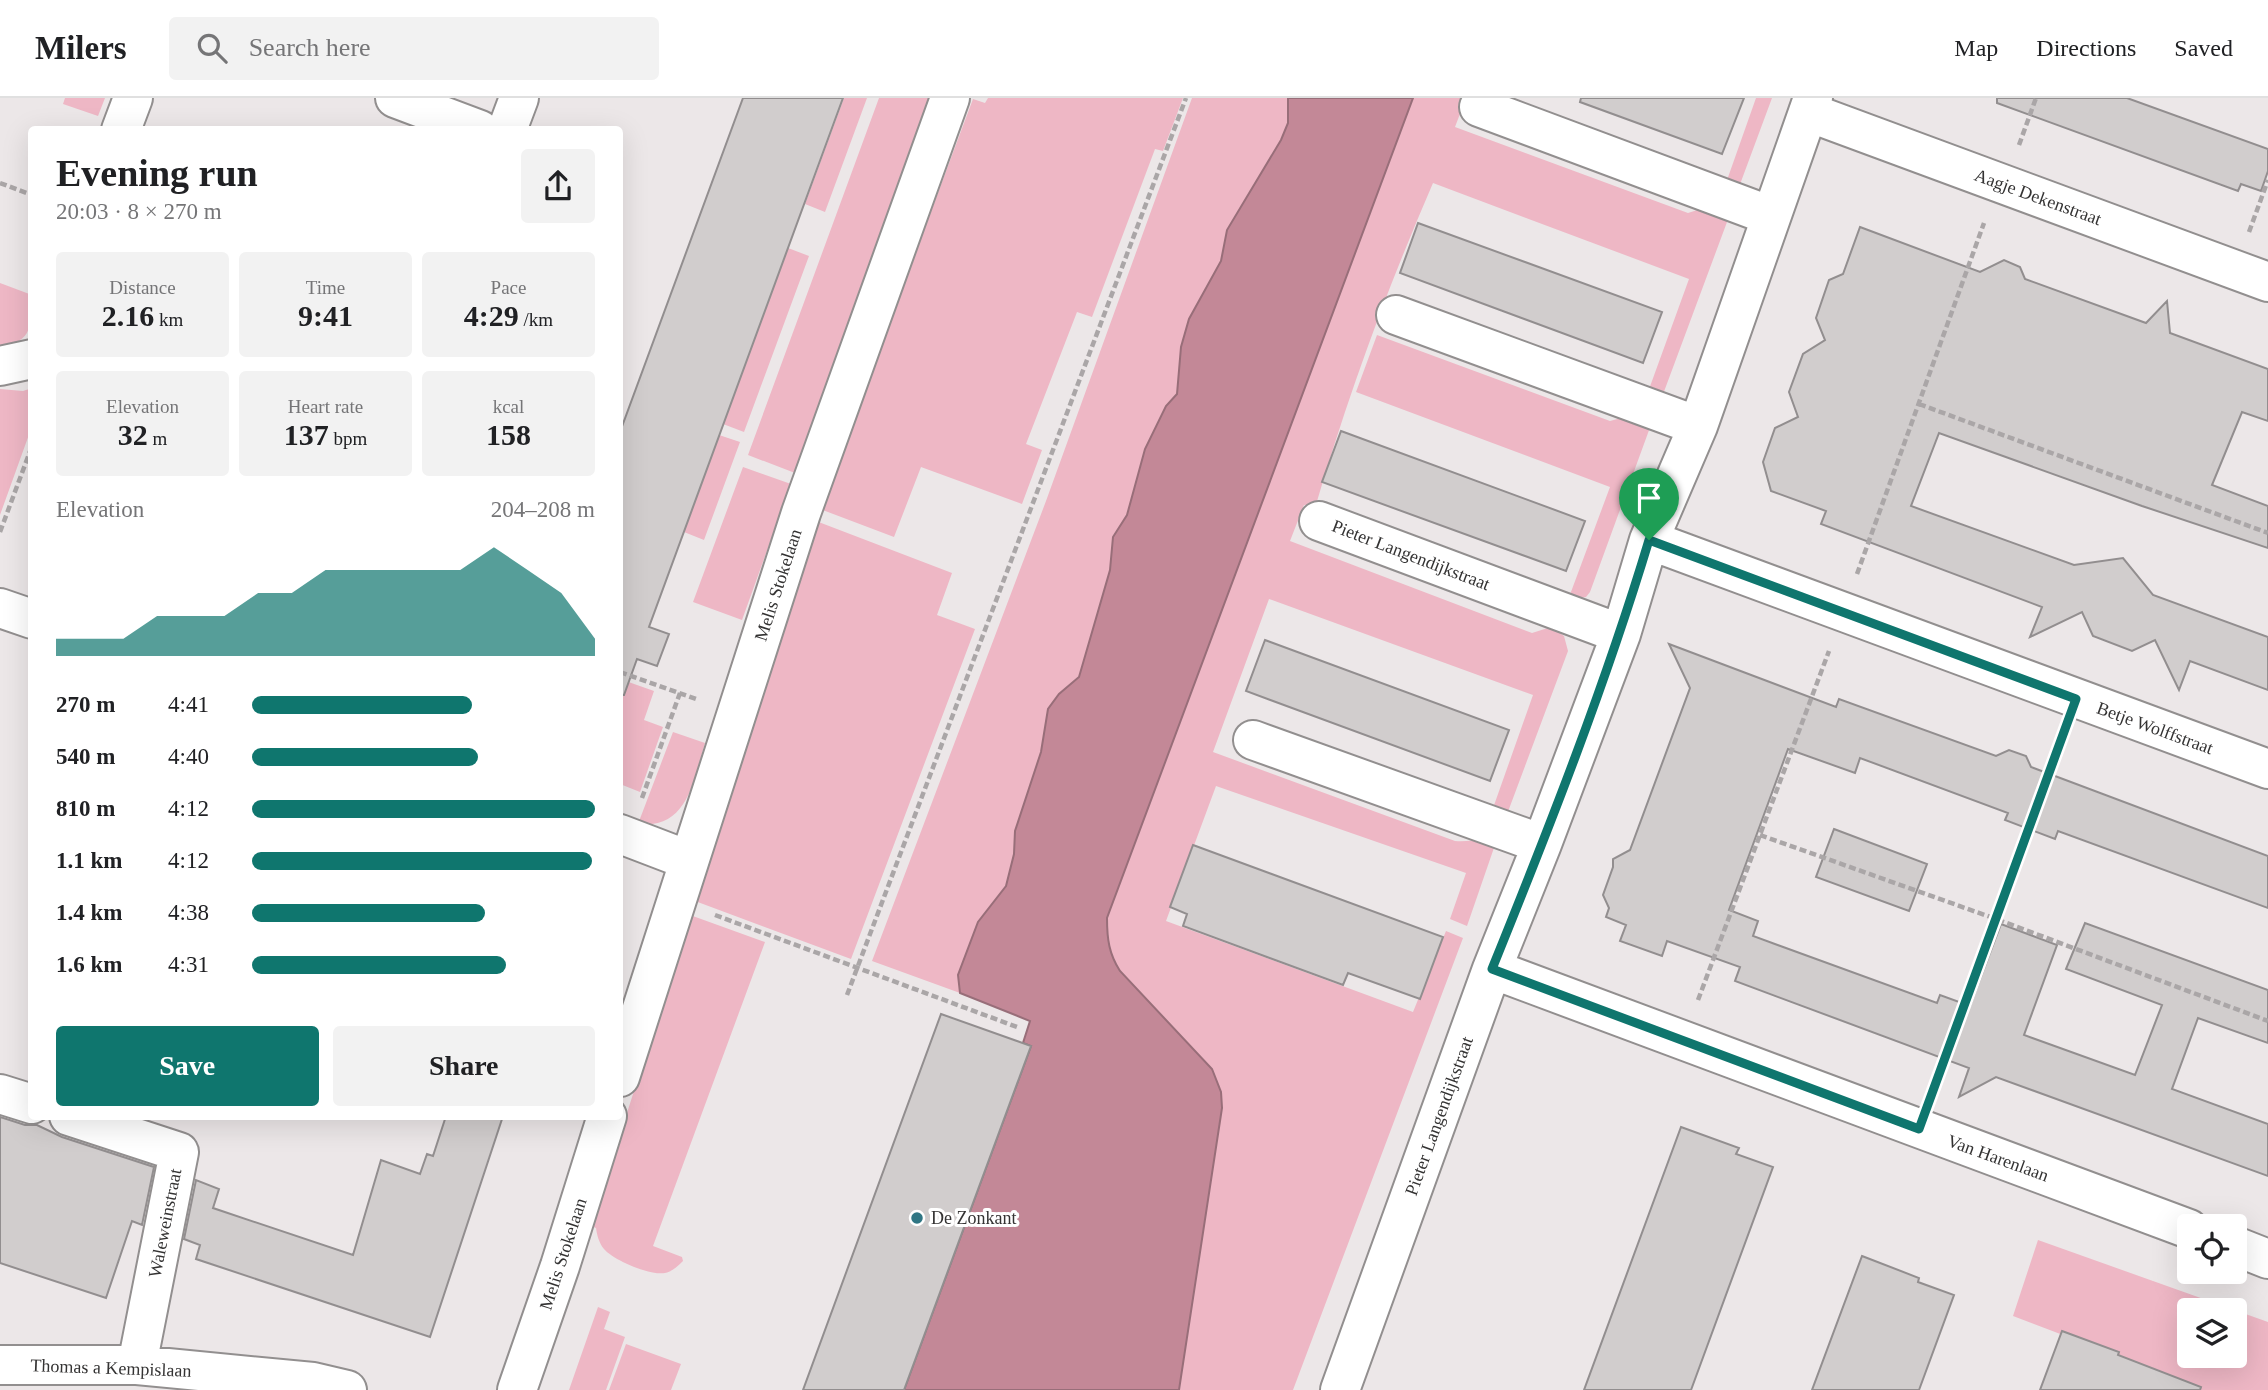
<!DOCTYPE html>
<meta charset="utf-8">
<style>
body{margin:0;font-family:"Times New Roman",serif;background:#f2f2f2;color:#202124;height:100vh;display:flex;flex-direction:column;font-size:26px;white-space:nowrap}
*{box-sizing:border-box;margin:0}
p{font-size:23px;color:#757577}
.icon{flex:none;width:38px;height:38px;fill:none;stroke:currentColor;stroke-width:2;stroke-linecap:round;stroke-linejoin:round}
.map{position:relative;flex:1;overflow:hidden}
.drawer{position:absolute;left:28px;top:28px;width:595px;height:994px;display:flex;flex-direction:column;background:#fff;border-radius:7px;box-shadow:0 7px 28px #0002}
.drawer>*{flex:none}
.controls{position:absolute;left:2177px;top:1116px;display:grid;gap:14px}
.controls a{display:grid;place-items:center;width:70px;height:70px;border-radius:7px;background:#fff;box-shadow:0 7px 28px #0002;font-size:35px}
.pin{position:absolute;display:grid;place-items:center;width:60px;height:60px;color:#fff;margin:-72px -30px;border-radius:50% 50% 50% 0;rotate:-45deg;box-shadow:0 0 7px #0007}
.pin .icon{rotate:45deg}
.round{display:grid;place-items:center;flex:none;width:74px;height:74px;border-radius:7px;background:#f2f2f2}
.head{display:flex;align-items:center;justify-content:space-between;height:119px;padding:0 28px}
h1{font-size:38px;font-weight:700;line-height:52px}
.stats{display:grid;grid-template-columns:repeat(3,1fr);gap:10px;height:119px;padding:7px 28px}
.stats div{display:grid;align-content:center;border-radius:7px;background:#f2f2f2;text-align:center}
.stats b{font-size:30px;font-weight:700}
.stats small{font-size:19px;font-weight:400}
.stats p{font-size:19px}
.chart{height:196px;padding:14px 28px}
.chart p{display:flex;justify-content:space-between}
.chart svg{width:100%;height:126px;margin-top:7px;fill:#0f766e;opacity:.7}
.button{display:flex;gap:14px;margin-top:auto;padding:14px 28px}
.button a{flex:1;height:80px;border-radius:7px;background:#0f766e;color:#fff;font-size:28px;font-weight:700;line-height:80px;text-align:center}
.button a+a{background:#f2f2f2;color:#202124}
ul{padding:0 28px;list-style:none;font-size:23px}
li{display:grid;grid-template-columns:112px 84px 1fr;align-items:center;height:52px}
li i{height:18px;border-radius:9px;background:#0f766e}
header{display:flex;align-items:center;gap:42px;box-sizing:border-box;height:98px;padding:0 35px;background:#fff;border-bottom:2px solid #e0e0e0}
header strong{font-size:33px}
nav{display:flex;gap:38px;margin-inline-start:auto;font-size:24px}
.search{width:490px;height:63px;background:#f2f2f2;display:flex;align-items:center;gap:18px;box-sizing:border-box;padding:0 24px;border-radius:7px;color:#757577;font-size:26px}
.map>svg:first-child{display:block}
.green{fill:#eeb7c5;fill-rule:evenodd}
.water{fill:#c38897;stroke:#986e79;stroke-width:2}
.building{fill:#d1cdcd;stroke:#928e8f;stroke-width:2}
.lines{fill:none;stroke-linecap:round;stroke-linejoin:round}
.minor-casing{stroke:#928f8f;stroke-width:42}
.path{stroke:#aaa6a7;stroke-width:4.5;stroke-dasharray:7 3.5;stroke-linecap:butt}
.minor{stroke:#fff;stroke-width:38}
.route-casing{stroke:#fff;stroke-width:14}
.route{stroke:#0f766e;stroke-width:9}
.poi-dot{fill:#307684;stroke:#fff;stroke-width:2.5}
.labels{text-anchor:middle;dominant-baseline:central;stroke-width:6;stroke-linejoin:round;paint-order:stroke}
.street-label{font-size:18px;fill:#343333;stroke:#fff}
.poi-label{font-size:18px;fill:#343333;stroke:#fff;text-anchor:start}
</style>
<header>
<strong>Milers</strong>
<div class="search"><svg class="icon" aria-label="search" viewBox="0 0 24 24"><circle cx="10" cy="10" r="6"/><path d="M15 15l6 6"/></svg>Search here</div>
<nav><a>Map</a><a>Directions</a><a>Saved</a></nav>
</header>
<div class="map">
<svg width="2268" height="1292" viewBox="0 0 2268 1292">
<rect width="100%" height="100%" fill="#ece7e8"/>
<path class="green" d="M65,0h40l-7,18 -35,-12z
M844,0h23l-42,114 -20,-8z
M879,0h54l-138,375 -47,-18z
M988,0h195l-20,53 -8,-2 -63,168 -15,-5 -51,132 16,6 -20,54 -101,-37 -27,70 -74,-28 153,-410 12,4z
M1192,0h96v25l-7,17 -54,90 -6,31 -22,40 -22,93 -11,12 -21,43 -18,66 -14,22 -3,33 -31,107 -20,17 -11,15 -7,43 -26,79 -1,23 -8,32 -28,36 -20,53 2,18 -88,-32 174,-460z
M1413,0h53l-11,29 233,86 22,-7 20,8 -68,183 -14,-5 41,-113 -256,-96c-46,106 -86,215 -118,325l-11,-3 -14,36 242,92 19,-6 13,9 4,15 -62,166 -14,-6 41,-116 -264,-96 -56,153 242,89c16,2 24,-5 41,1l-29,84 -17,-7 16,-46 -250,-87 -50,135 247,91 33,-81 17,7 -170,452h-114l43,-282 -10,-39 -92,-98c-11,-17 -13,-32 -13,-53z
M1756,0h16l-33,89 -13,-4z
M788,150l21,8 -65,176 -21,-8z
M0,185l32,12c-1,29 2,47 -32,52z
M1377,237l233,86 22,-6 20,7 -62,170 -4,5 -18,3 42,-113 -254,-95z
M32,290l-1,41 -31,86v-126l23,2z
M719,337l21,7 -36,98 -20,-8z
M743,369l48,17 -49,136 -49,-18z
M816,423l136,52 -15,42 38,14 -124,330 -156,-58z
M620,581l34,12 -10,29 19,7 -23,65 -20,-8z
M673,634l32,11c-11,36 -17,87 -67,81z
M690,817l75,27 -112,304 29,11 1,4c-6,6 -10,10 -18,12 -14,3 -52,-13 -61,-24 -5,-6 -7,-14 -8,-21l-5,-2z
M2038,1142l230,82v68h-120l7,-20 -142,-54zM2189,1213h46v45h-46z
M598,1209l12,5 -6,17 21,8 -19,53h-37z
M626,1246l55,20 -10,26h-62z"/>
<path class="water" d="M1288,0h125l-306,820c0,21 2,36 13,53l92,98 9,23 1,16 -43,282h-275l127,-344 -8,-3 7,-22 -70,-28 -2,-18 20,-53 28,-36 8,-32 1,-23 26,-79 7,-43 11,-15 20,-17 31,-107 3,-33 14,-22 18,-66 21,-43 11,-12 4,-47 8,-28 32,-58 6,-31 54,-90 7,-17z"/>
<path class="building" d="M743,0h100l-194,529 20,7 -12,32 -20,-7 -13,36h-4v-263z
M1581,0h163l-22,56 -142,-52z
M1997,0h130l141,51v22l-7,20 -20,-7 -3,7 -241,-88z
M1418,125l244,89 -19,51 -243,-90z
M1860,129l120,45 24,-12 16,7 5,12 121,44 21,-22 3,32 98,36v52l-26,-9 -30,73 56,21v42l-126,-42 -203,-73 -28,73 163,59 49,-7 30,37 115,42v53l-78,-29 -11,29 -24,-50 -23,11 -39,-15 -11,-24 -52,25 12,-30 -221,-83 5,-13 -55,-20 -8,-29 12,-34 23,-11 -9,-25 14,-38 22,-14 -9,-22 13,-38 14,-6z
M1341,333l244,90 -19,50 -244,-89z
M1265,542l244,90 -19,51 -244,-90z
M1669,546l167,63 3,-8 157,57 13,-6 17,6 5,11 237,89v52l-210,-77 -3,8 -50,-19 3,-7 -148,-55 -5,15 -67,-24 -59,161 29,11 -5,15 184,67 3,-8 30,11 31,-82 56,21 -33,90 111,40 27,-70 -96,-36 19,-46 183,67v53l-70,-25 -26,71 96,35v52l-272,-99 -37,20 10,-29 -234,-87 5,-14 -73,-26 -5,15 -42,-15 6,-16 -20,-8 3,-9 -6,-13 10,-28v-8l17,-9 60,-162z
M1834,731l93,35 -18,47 -93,-34z
M1193,747l250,92 -23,62 -72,-26 -5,12 -160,-59 4,-12 -17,-7z
M941,916l90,32 -127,344h-101z
M446,1018h57l-73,221 -234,-78 4,-14 -16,-6 12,-59 23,9 -6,19 140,47 28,-95 39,14 7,-20 6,2z
M0,1019l25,8h12l25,12 92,30 -12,58 -10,-4 -26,77 -106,-35z
M1681,1029l58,21 -3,6 37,13 -82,223h-107z
M1862,1158l57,22 -1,4 36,13 -35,95h-107z
M2062,1233l57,21 -1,3 83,32 -1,3h-160z"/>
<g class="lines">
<defs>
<path id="minor" d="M395,0l85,32
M1479,9l292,109
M1808,14l460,170
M121,32l12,-32
M507,32l12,-32
M1396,217l302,111
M0,268l32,-7
M1319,423l302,113
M1649,442l619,229
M0,510l32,11
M1253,642l289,104
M620,736l68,26
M1492,871l697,260
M620,979l181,-564 149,-415
M0,996l32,10
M69,1018l110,36 -42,213
M2235,1148l33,13
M0,1267h137l176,17 34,8
M517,1292l43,-124 47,-150
M1340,1292l152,-421 50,-125 79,-210 28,-94 49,-114 115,-328"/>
</defs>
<use href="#minor" class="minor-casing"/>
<path class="path" d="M2019,47l17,-47
M0,85l32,12
M2249,134l19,-52
M1919,306l349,129
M0,434l32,-86
M1857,476l127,-351
M620,574l79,28
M642,700l38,-105
M1760,737l236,84 272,102
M715,817l302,112
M847,897l339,-897
M1698,902l131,-349
M1934,991l129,-353"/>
<use href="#minor" class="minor"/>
</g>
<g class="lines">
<defs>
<path id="route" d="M1649,442l427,159 -157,430 -427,-160c57,-141 113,-283 157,-429z"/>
</defs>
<use href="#route" class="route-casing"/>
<use href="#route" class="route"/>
</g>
<circle class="poi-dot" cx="917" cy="1120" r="7"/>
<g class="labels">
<g class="street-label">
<text transform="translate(2038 99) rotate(20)">Aagje Dekenstraat</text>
<text transform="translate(1411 457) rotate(21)">Pieter Langendijkstraat</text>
<text transform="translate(778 487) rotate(-72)">Melis Stokelaan</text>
<text transform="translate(2155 630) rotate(20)">Betje Wolffstraat</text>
<text transform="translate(1439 1018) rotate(-70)">Pieter Langendijkstraat</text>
<text transform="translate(1998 1060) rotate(20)">Van Harenlaan</text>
<text transform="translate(165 1125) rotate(-79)">Waleweinstraat</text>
<text transform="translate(563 1156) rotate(-72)">Melis Stokelaan</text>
<text transform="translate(111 1270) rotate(2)">Thomas a Kempislaan</text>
</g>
<g class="poi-label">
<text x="931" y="1120">De Zonkant</text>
</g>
</g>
</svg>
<div class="controls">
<a><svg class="icon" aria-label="locate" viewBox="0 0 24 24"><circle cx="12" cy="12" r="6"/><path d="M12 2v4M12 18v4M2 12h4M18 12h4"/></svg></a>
<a><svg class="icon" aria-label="layers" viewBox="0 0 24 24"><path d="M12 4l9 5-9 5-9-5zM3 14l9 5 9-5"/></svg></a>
</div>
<div class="pin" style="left:1649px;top:442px;background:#1e9e55"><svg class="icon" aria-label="arrive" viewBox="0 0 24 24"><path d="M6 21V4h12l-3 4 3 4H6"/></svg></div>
<section class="drawer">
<div class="head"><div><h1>Evening run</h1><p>20:03 · 8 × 270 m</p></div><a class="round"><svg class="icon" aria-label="share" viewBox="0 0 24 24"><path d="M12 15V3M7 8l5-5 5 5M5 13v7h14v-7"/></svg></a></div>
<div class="stats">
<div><p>Distance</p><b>2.16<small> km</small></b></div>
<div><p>Time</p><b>9:41</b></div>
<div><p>Pace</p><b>4:29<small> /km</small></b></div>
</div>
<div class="stats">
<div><p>Elevation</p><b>32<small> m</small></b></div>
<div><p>Heart rate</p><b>137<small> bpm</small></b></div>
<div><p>kcal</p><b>158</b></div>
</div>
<div class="chart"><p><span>Elevation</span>204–208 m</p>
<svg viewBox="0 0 160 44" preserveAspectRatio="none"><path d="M0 44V38L10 38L20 38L30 30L40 30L50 30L60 22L70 22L80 14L90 14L100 14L110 14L120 14L130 6L140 14L150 22L160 38V44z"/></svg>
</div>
<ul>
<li><b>270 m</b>4:41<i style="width:64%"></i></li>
<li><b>540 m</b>4:40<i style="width:66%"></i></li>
<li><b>810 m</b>4:12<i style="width:100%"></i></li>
<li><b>1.1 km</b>4:12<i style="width:99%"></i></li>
<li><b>1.4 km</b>4:38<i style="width:68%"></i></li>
<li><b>1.6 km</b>4:31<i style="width:74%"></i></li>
</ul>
<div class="button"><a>Save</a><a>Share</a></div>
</section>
</div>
